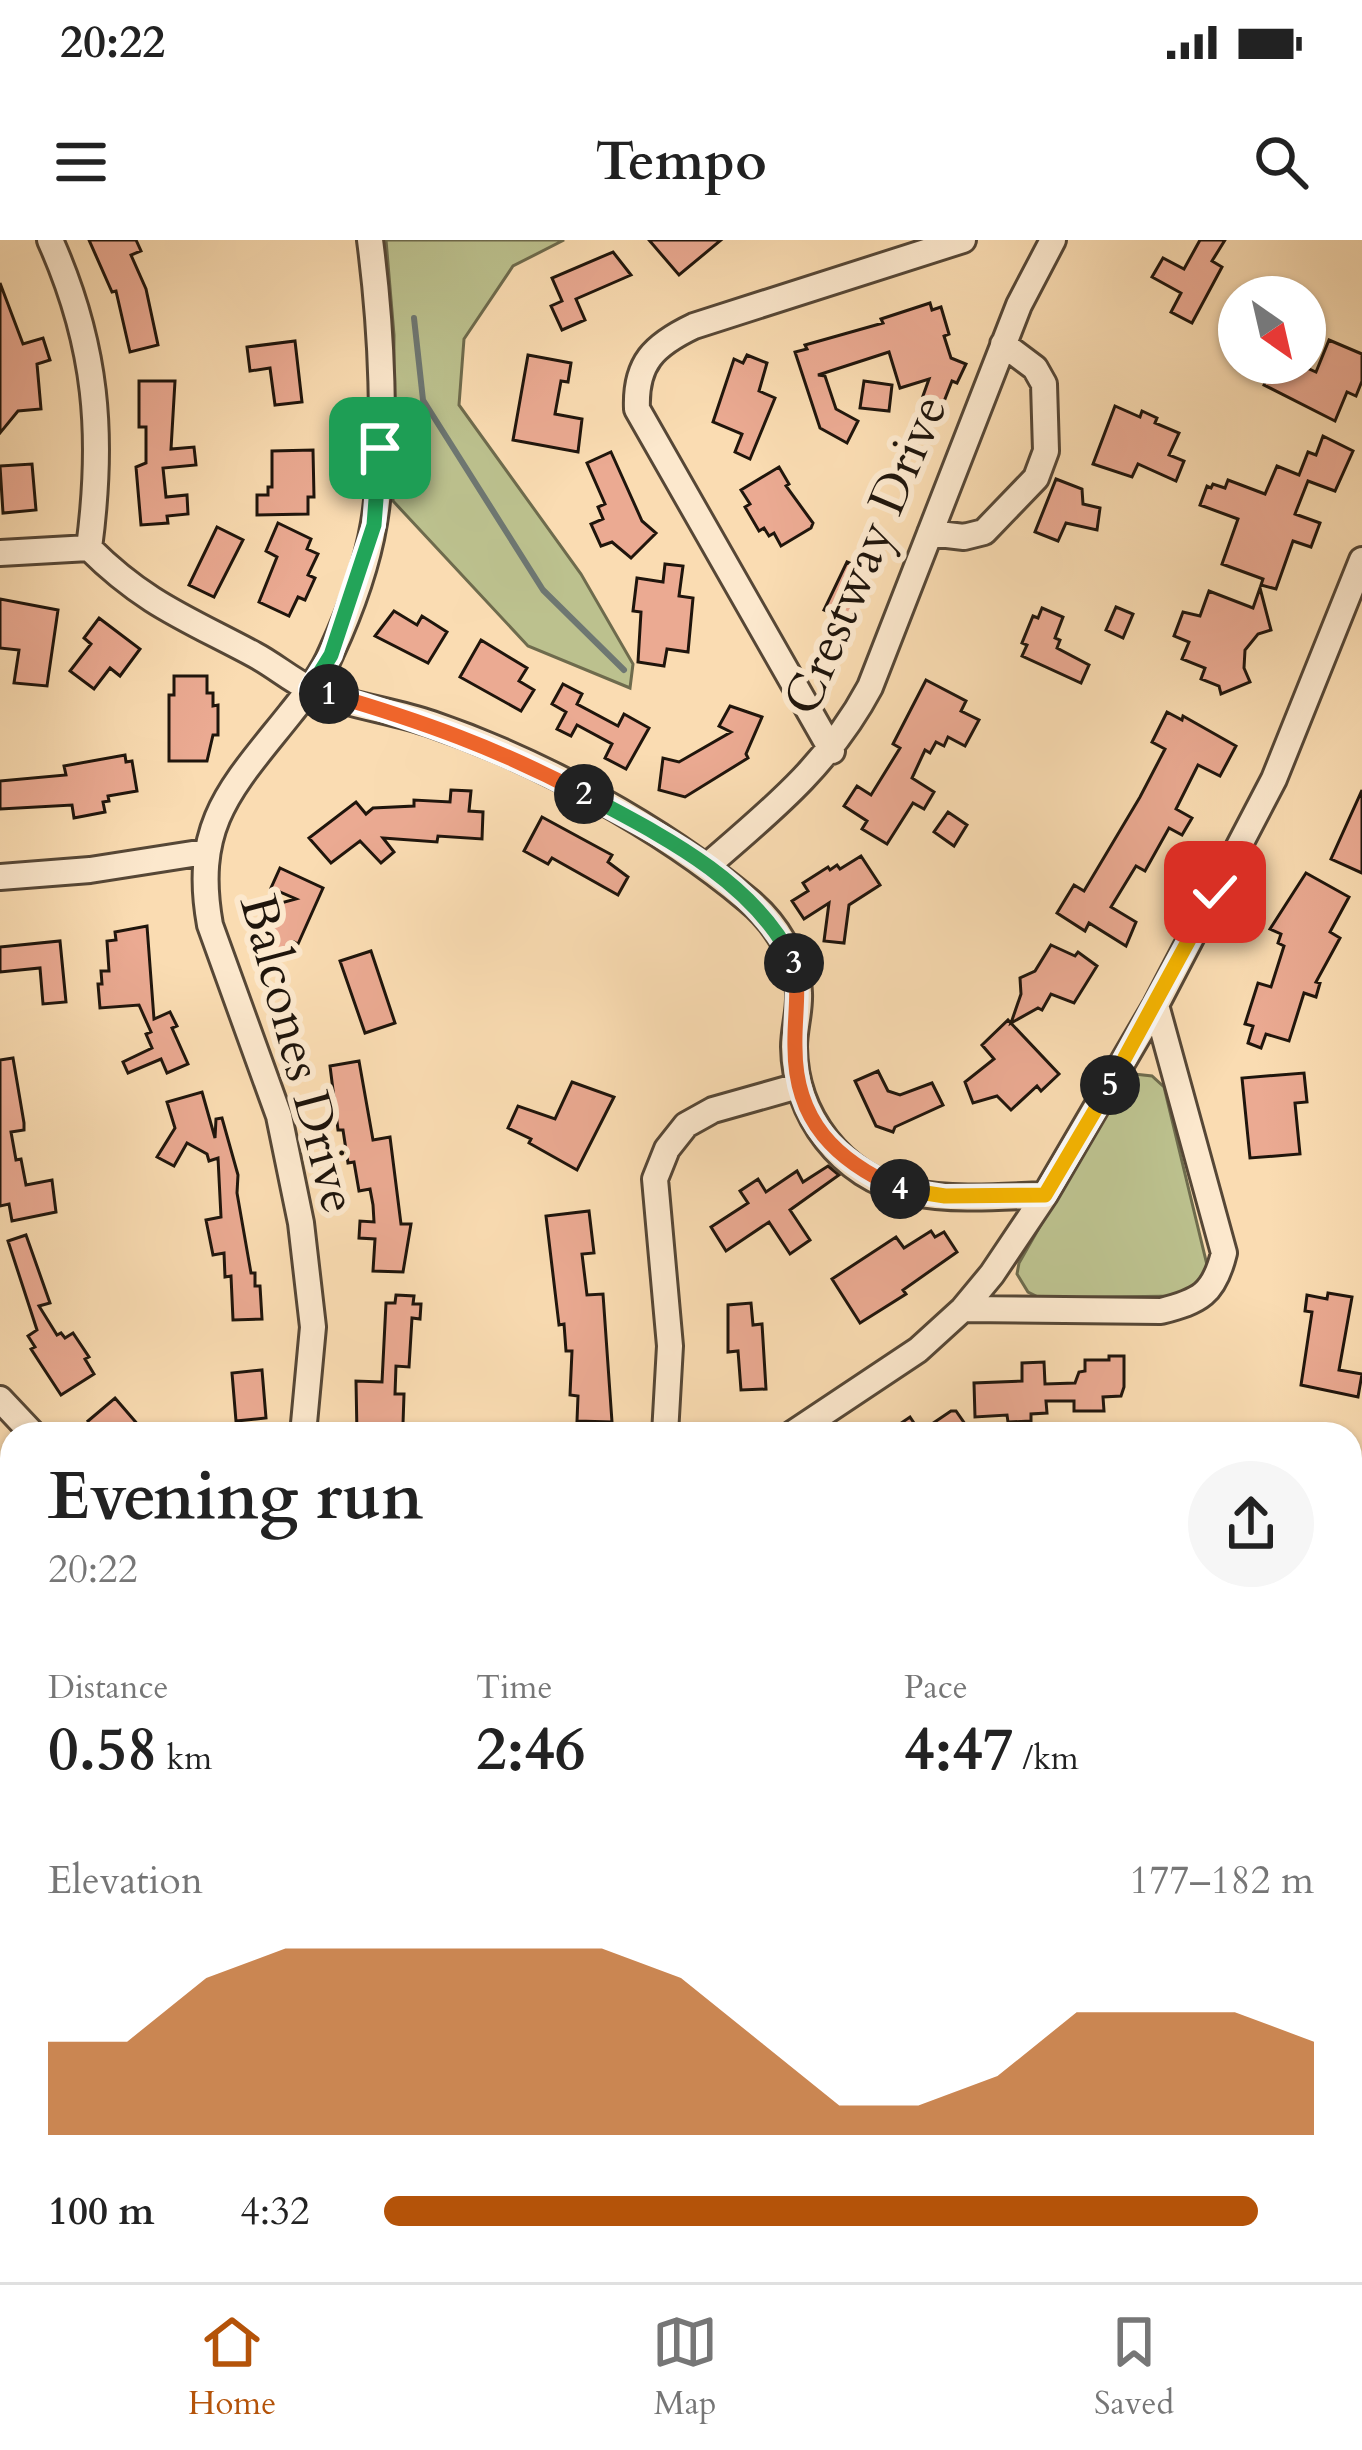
<!DOCTYPE html>
<meta charset="utf-8">
<style>
body{margin:0;font-family:Cardo,serif;background:#f6f6f6;color:#222;height:100vh;display:flex;flex-direction:column;font-size:45px;white-space:nowrap}
*{box-sizing:border-box;margin:0}
p{font-size:39px;color:#767676}
.icon{flex:none;width:66px;height:66px;fill:none;stroke:currentColor;stroke-width:2;stroke-linecap:round;stroke-linejoin:round}
.map{position:relative;flex:1;overflow:hidden}
.details{position:absolute;left:0px;top:1182px;width:1362px;height:861px;display:flex;flex-direction:column;background:#fff;border-radius:36px 36px 0 0;box-shadow:0 3px 9px #0004}
.details>*{flex:none}
.needle{width:78px;rotate:146deg}
.fabs{position:absolute;left:1218px;top:36px;display:grid;gap:24px}
.fabs a{display:grid;place-items:center;width:108px;height:108px;border-radius:50%;background:#fff;box-shadow:0 3px 9px #0004;font-size:60px}
.pin{position:absolute;display:grid;place-items:center;width:102px;height:102px;color:#fff;margin:-51px;border-radius:24px;box-shadow:0 6px 18px #0006}
.km{position:absolute;width:60px;height:60px;margin:-30px;border-radius:50%;background:#222;color:#fff;font-size:33px;line-height:60px;text-align:center}
.round{display:grid;place-items:center;flex:none;width:126px;height:126px;border-radius:63px;background:#f6f6f6}
.head{display:flex;align-items:center;justify-content:space-between;height:204px;padding:0 48px}
h1{font-size:66px;font-weight:700;line-height:90px}
.stats{display:grid;grid-template-columns:repeat(3,1fr);gap:18px;height:204px;padding:12px 48px}
.stats div{display:grid;align-content:center}
.stats b{font-size:60px;font-weight:700}
.stats small{font-size:33px;font-weight:400}
.stats p{font-size:33px}
.chart{height:336px;padding:24px 48px}
.chart p{display:flex;justify-content:space-between}
.chart svg{width:100%;height:216px;margin-top:12px;fill:#b45309;opacity:.7}
ul{padding:0 48px;list-style:none;font-size:39px}
li{display:grid;grid-template-columns:192px 144px 1fr;align-items:center;height:90px}
li i{height:30px;border-radius:15px;background:#b45309}
.status{display:flex;justify-content:space-between;align-items:center;height:84px;padding:0 60px;background:#fff;direction:ltr}
.status svg{height:33px;fill:currentColor}
header{display:flex;justify-content:space-between;align-items:center;height:156px;padding:0 48px;background:#fff;font-size:54px;font-weight:700}
.menu{display:flex;justify-content:space-around;align-items:center;height:168px;border-top:3px solid #e0e0e0;background:#fff;font-size:33px;color:#767676}
.menu a{display:grid;justify-items:center;gap:6px}
.menu .on{color:#b45309}
.map>svg:first-child{display:block}
.green{fill:#bcc18e;stroke:#6e6b4d;stroke-width:3}
.lines{fill:none;stroke-linecap:round;stroke-linejoin:round}
.stream{stroke:#6e7772;stroke-width:6}
.building{fill:#ebaa92;stroke:#1f150c;stroke-width:3}
.minor-casing{stroke:#564736;stroke-width:30}
.minor{stroke:#fce8cd;stroke-width:24}
.split-1-casing{stroke:#fff;stroke-width:24}
.split-2-casing{stroke:#fff;stroke-width:24}
.split-3-casing{stroke:#fff;stroke-width:24}
.split-4-casing{stroke:#fff;stroke-width:24}
.split-5-casing{stroke:#fff;stroke-width:24}
.split-6-casing{stroke:#fff;stroke-width:24}
.split-1{stroke:#22a559;stroke-width:15}
.split-2{stroke:#f0652b;stroke-width:15}
.split-3{stroke:#22a559;stroke-width:15}
.split-4{stroke:#f0652b;stroke-width:15}
.split-5{stroke:#f5b400;stroke-width:15}
.split-6{stroke:#f5b400;stroke-width:15}
.labels{text-anchor:middle;dominant-baseline:central;stroke-width:12;stroke-linejoin:round;paint-order:stroke}
.street-label{font-size:51px;fill:#1f150c;stroke:#fce8cd}
</style>
<div class="status"><b>20:22</b><svg viewBox="0 0 49 12"><path d="M0 12V9h3v3zM5 12V6h3v6zM10 12V3h3v9zM15 12V0h3v12zM26 1h20v11H26zM47 4h2v5h-2z"/></svg></div>
<header><svg class="icon" aria-label="menu" viewBox="0 0 24 24"><path d="M4 6h16M4 12h16M4 18h16"/></svg>Tempo<svg class="icon" aria-label="search" viewBox="0 0 24 24"><circle cx="10" cy="10" r="6"/><path d="M15 15l6 6"/></svg></header>
<div class="map">
<svg width="1362" height="2042" viewBox="0 0 1362 2042">
<rect width="100%" height="100%" fill="#fadcb2"/>
<filter id="stains"><feTurbulence type="fractalNoise" baseFrequency=".00167" numOctaves="4"/><feColorMatrix values="0 0 0 0 .2 0 0 0 0 .09 0 0 0 0 .02 0 0 0 .5 -.17"/></filter>
<radialGradient id="worn" r=".72"><stop offset=".6" stop-color="#630" stop-opacity="0"/><stop offset="1" stop-color="#630" stop-opacity=".3"/></radialGradient>
<path class="green" d="M386,0h178l-51,26 -49,73 -5,66 122,169 52,90 -3,24 -102,-42 -135,-145 1,-166z
M1134,834l18,2 12,11 43,178 -7,17 -21,14 -139,2 -12,-6 -11,-18 2,-11 105,-184z
M0,1387l12,10v339l-12,15z
M1017,2031h104l2,11h-102z"/>
<g class="lines">
<path class="stream" d="M414,78l9,82 120,190 81,80
M1076,2031l2,11"/>
</g>
<path class="building" d="M89,0h47l5,11 -10,4 15,34 12,56 -28,7 -14,-61 -4,1z
M649,0h72l-42,35z
M1200,0h25l-13,21 10,6 -30,56 -21,-11 10,-19 -29,-16 11,-19 21,11z
M613,12l18,23 -55,24 9,21 -23,10 -11,-24 11,-5 -10,-23z
M0,43l23,61 20,-6 7,22 -13,4 4,45 -23,2 -18,22z
M930,63l2,7 9,-3 8,27 -5,2 7,22 15,6 -9,19 -5,-2 -9,23 -20,-8 6,-17 -29,9 -11,-36 -71,23 7,1 11,33 22,12 -11,22 -27,-15 -25,-76 12,-3 -2,-4 78,-22 -2,-4z
M1329,100l33,14v27l-6,15 -9,-4 -12,29 -71,-36 10,-22 21,7 3,-6 18,8z
M295,101l7,61 -27,3 -5,-37 -20,3 -3,-24z
M528,115l43,8 -3,19 -7,-1 -6,33 27,5 -4,33 -65,-12z
M747,115l20,8 -8,28 16,7 -25,61 -15,-7 7,-18 -29,-12 21,-63 9,4z
M139,141h36l-4,68 23,-2 2,18 -33,3 3,29 21,-2 1,19 -21,2 1,7 -27,2 -5,-58 10,-4v-36h-7z
M864,141l28,4 -3,26 -29,-3z
M1115,166l25,11 2,-6 15,7 -2,5 24,10 -10,22 15,6 -8,20 -38,-17 -6,13 -39,-13z
M1323,196l30,15 -18,40 -27,-10 -13,33 25,9 -9,24 -18,-6 -17,48 -15,-4 2,-6 -41,-15 16,-45 -38,-14 7,-19 4,2 2,-4 12,4 3,-8 37,14 12,-28 22,9 9,-23 8,3z
M313,210l1,47h-6v17l-51,1v-20h11v-8h4v-36z
M611,212l31,69 14,12 -25,25 -19,-16 -11,4 -10,-22 12,-5 -5,-12 7,-3 -18,-41z
M32,224l4,46 -33,3 -3,-47z
M779,227l10,17 -3,2 27,37 -2,5 -30,18 -7,-13 -5,3 -5,-8 -5,3 -14,-24 5,-3 -9,-14z
M1056,239l26,10 1,15 17,4 -3,22 -31,-7 -8,18 -23,-9z
M278,283l33,16 -4,10 11,5 -10,21 7,3 -10,22 -7,-3 -9,19 -30,-14 18,-45 -11,-6z
M217,287l26,13 -29,57 -25,-12z
M847,322l22,9 -19,50 -26,-11z
M665,324l18,2 -4,30 14,2 -5,54 -21,-3 -3,17 -26,-4 3,-50 -8,-1 4,-33 26,4z
M1260,348l11,42 -13,4 -13,16 -1,18 6,14 -29,12 -2,-8 -18,-7 4,-11 -23,-9 7,-17 -15,-6 9,-24 17,4 9,-25 44,17z
M0,359l58,11 -11,76 -33,-3 5,-33 -19,-2z
M1116,367l17,7 -10,24 -17,-8z
M1042,368l21,9 -8,21 5,2 -3,8 32,17 -8,18 -59,-27 5,-11 -5,-2 11,-27 5,2z
M394,371l23,14 5,-9 25,16 -19,31 -53,-27z
M99,378l41,31 -20,27 -10,-8 -16,21 -24,-18 21,-27 -7,-6z
M481,400l46,28 -8,13 15,9 -13,21 -61,-34z
M174,436h33v17h6v13l5,-1v30h-5l-6,26h-38v-66h5z
M926,440l40,21 -5,10 18,9 -14,26 -17,-9 -4,9 -8,-4 -6,11 -5,-3 -13,28 22,14 -10,17 -11,-6 -26,41 -25,-15 5,-8 -23,-15 13,-20 14,9 29,-47 -7,-4z
M563,444l19,10 -5,10 41,22 6,-12 25,14 -23,41 -21,-11 7,-14 -35,-19 -6,11 -14,-7 9,-17 -14,-8z
M730,466l32,11 -16,37 2,4 -63,39 -26,-7 4,-32 16,4 52,-30 -12,-6z
M1167,472l15,8 1,-4 53,30 -16,30 -22,-11 -22,44 16,9 -10,17 -13,-7 -24,43 -9,-5 -25,41 25,15 -10,24 -37,-23 -4,8 -28,-18 17,-28 10,6 56,-94 25,-48 -13,-7z
M125,515l1,7 6,-1 5,30 -29,5 1,5 -6,1 2,10 -31,6 -2,-13 -72,4v-28l66,-6 -2,-9z
M451,550l20,1 -2,20 14,1 -1,27 -44,-3 -1,6 -54,-4 11,14 -13,11 -21,-22 -29,22 -22,-25 47,-36 10,12 7,-6 41,-2v-6l36,2z
M1362,550v83l-31,-14z
M948,572l19,13 -13,21 -20,-14z
M542,577l70,38 -4,7 20,15 -10,18 -66,-37 -4,6 -24,-13z
M861,616l19,29 -31,20 -5,38 -20,-2 5,-38 -25,16 -12,-18 16,-10 -5,-8 25,-16 2,3 7,-5 3,4z
M280,628l43,20 -25,56 -4,-2 -11,17 -16,-6 5,-20 -8,-4 2,-22 30,-8 -25,-11z
M1306,633l43,24 -19,35 10,6 -24,44 4,1 -4,14 -12,-4 -15,48 -23,-7 -5,14 -13,-5 5,-17 -8,-2 13,-41 13,4 13,-41 -6,-3 3,-9 -11,-5z
M147,686l7,93 16,-7 7,14 -5,2 16,36 -21,9 -6,-14 -33,14 -5,-11 29,-14 -6,-14 5,-2 -12,-27 -39,3 -2,-24h4l-1,-13h8l-2,-30 9,-1 -1,-8z
M60,701l6,61 -23,2 -3,-36 -40,4v-25z
M1051,705l24,11 3,-4 19,14 -23,37 -23,-9 -9,16 -4,-2 -27,15 10,-29 -1,-16 15,-7z
M371,711l24,72 -30,10 -25,-72z
M1008,780l51,54 -18,17 -4,-5 -26,24 -14,-14 -24,7 -8,-21 29,-23 -12,-14z
M13,818l11,65v7l-13,2 5,28 5,-1 5,26 26,-5 4,32 -44,9 -3,-17 -9,2v-146z
M359,821l14,79 17,-3 11,87h10l-8,48 -30,-1 2,-32 -16,-1 1,-17 14,1 -1,-17 -3,-16 -11,2 -5,-29 -6,1 -5,-33h-5l-8,-64z
M878,831l10,20 12,4 32,-12 11,22 -48,22 -2,5 -17,-6 -21,-45z
M1304,833l3,29 -12,1 5,51 -50,4 -8,-80z
M572,842l42,15 -37,73 -48,-27 2,-4 -23,-11 10,-22 37,13z
M202,852l13,46 1,-19 6,-1 16,57 -1,18 14,80h4v13h5l2,33 -29,1 -2,-44 -6,1 -1,-24 -11,2 -7,-35 15,-3 -3,-59 -9,3 -2,-7 -20,-11 -13,23 -17,-9 18,-29 -8,-26z
M828,926l11,9 -49,35 20,30 -20,14 -21,-32 -43,29 -15,-24 37,-24 -8,-12 18,-12 8,13 31,-21 6,11z
M589,971l5,42 -12,1 5,41 16,-1 9,128 -35,-1 1,-25 -8,-1 2,-44h-6l-2,-27 -5,1 -13,-109z
M931,991l4,6 9,-5 13,20 -54,38 3,4 -46,29 -28,-44 64,-42 8,11z
M26,995l24,68 -11,3 18,29 4,-2 4,5 8,-5 16,24 -4,2 9,15 -33,21 -30,-46 4,-2 -7,-11 9,-6 -29,-89z
M1328,1053l24,4 -13,73 23,4 -4,23 -57,-12 11,-73 -7,-1 2,-16 20,4z
M396,1055l18,1 -1,8h8l-1,15 -8,-1 -3,49 -13,-1 -1,28h9l-1,30 -2,4 -19,-1v7h-25l-1,-53 26,1 4,-79h9z
M751,1063l2,22 9,-1 4,65 -25,1 -3,-39 -10,1v-47z
M1109,1116h15v31l-3,9 -18,1 1,14h-30v-10h-28l1,12 -16,1v7l-23,1 -1,-7 -32,2 -1,-34 48,-2v-18l22,-1 1,22 30,-1 4,-11 6,-1v-11h24z
M262,1130l4,48 -30,3 -4,-48z
M115,1158l31,36h-47l-11,-13z
M951,1171h5l16,23h-87l25,-17 10,15z"/>
<g class="lines">
<defs>
<path id="minor" d="M50,0c47,105 54,195 39,308
M930,293l34,4 20,-5 52,-54 10,-27 -2,-67 -9,-16 -32,-24
M89,308c56,56 99,71 166,107 19,10 36,25 55,34 38,17 82,21 122,35 108,37 229,103 316,176 27,22 50,58 51,93 1,18 -5,36 -5,54 1,68 47,130 115,145 44,9 91,5 136,3
M0,313l89,-5
M832,511l-195,-342c-2,-46 17,-64 57,-83l269,-86
M707,626c65,-56 122,-102 163,-179l149,-382 34,-65
M0,637l90,-7 115,-18
M963,1069l198,2c39,-10 53,-17 63,-58l-68,-248
M0,1159l33,35
M303,1194l10,-107 -12,-104 -22,-107 -69,-191c-18,-101 21,-137 80,-211 15,-19 32,-39 41,-61 18,-39 36,-88 43,-130 14,-85 7,-198 -4,-283
M665,1194l5,-88 -15,-167 12,-30 19,-24 27,-15 85,-24
M792,1194l126,-84 45,-41 29,-35 53,-79 111,-190 118,-226 88,-219
M0,1770l12,-15
M1350,1788l12,-10
M1350,1871l12,6
M892,2031l8,11
M1303,2031l8,11
M219,2042l10,-11
M588,2042l2,-11"/>
</defs>
<use href="#minor" class="minor-casing"/>
<use href="#minor" class="minor"/>
</g>
<g class="lines">
<defs>
<path id="split-1" d="M329,454l-19,-5 21,-34 43,-130 6,-77"/>
<path id="split-2" d="M329,454c93,27 170,55 255,100"/>
<path id="split-3" d="M584,554c77,41 171,87 210,169"/>
<path id="split-4" d="M794,723c6,30 0,55 1,85 0,73 41,113 105,141"/>
<path id="split-5" d="M900,949l45,7 100,-1 65,-110"/>
<path id="split-6" d="M1110,845l105,-193"/>
</defs>
<use href="#split-1" class="split-1-casing"/>
<use href="#split-2" class="split-2-casing"/>
<use href="#split-3" class="split-3-casing"/>
<use href="#split-4" class="split-4-casing"/>
<use href="#split-5" class="split-5-casing"/>
<use href="#split-6" class="split-6-casing"/>
<use href="#split-1" class="split-1"/>
<use href="#split-2" class="split-2"/>
<use href="#split-3" class="split-3"/>
<use href="#split-4" class="split-4"/>
<use href="#split-5" class="split-5"/>
<use href="#split-6" class="split-6"/>
</g>
<g class="labels">
<g class="street-label">
<text transform="translate(866 315) rotate(-67)">Crestway Drive</text>
<text transform="translate(298 814) rotate(75)">Balcones Drive</text>
</g>
</g>
<rect width="100%" height="100%" filter="url(#stains)"/>
<rect width="100%" height="100%" fill="url(#worn)"/>
</svg>
<div class="fabs">
<a><svg class="needle" viewBox="-14 -14 28 28"><path d="M0-13l5 13h-10z" fill="#e53935"/><path d="M0 13l5-13h-10z" fill="#767676"/></svg></a>
</div>
<div class="pin" style="left:380px;top:208px;background:#1e9e55"><svg class="icon" aria-label="arrive" viewBox="0 0 24 24"><path d="M6 21V4h12l-3 4 3 4H6"/></svg></div>
<div class="pin" style="left:1215px;top:652px;background:#d93025"><svg class="icon" aria-label="check" viewBox="0 0 24 24"><path d="M5 12l5 5 9-10"/></svg></div>
<b class="km" style="left:329px;top:454px">1</b>
<b class="km" style="left:584px;top:554px">2</b>
<b class="km" style="left:794px;top:723px">3</b>
<b class="km" style="left:900px;top:949px">4</b>
<b class="km" style="left:1110px;top:845px">5</b>
<section class="details">
<div class="head"><div><h1>Evening run</h1><p>20:22</p></div><a class="round"><svg class="icon" aria-label="share" viewBox="0 0 24 24"><path d="M12 15V3M7 8l5-5 5 5M5 13v7h14v-7"/></svg></a></div>
<div class="stats">
<div><p>Distance</p><b>0.58<small> km</small></b></div>
<div><p>Time</p><b>2:46</b></div>
<div><p>Pace</p><b>4:47<small> /km</small></b></div>
</div>
<div class="chart"><p><span>Elevation</span>177–182 m</p>
<svg viewBox="0 0 160 44" preserveAspectRatio="none"><path d="M0 44V25L10 25L20 12L30 6L40 6L50 6L60 6L70 6L80 12L90 25L100 38L110 38L120 32L130 19L140 19L150 19L160 25V44z"/></svg>
</div>
<ul>
<li><b>100 m</b>4:32<i style="width:94%"></i></li>
</ul>
</section>
</div>
<nav class="menu">
<a class="on"><svg class="icon" aria-label="home" viewBox="0 0 24 24"><path d="M3 11l9-7 9 7M6 9v11h12V9"/></svg>Home</a>
<a><svg class="icon" aria-label="map" viewBox="0 0 24 24"><path d="M3 6l6-2 6 2 6-2v14l-6 2-6-2-6 2zM9 4v14M15 6v14"/></svg>Map</a>
<a><svg class="icon" aria-label="saved" viewBox="0 0 24 24"><path d="M7 4h10v16l-5-4-5 4z"/></svg>Saved</a>
</nav>
